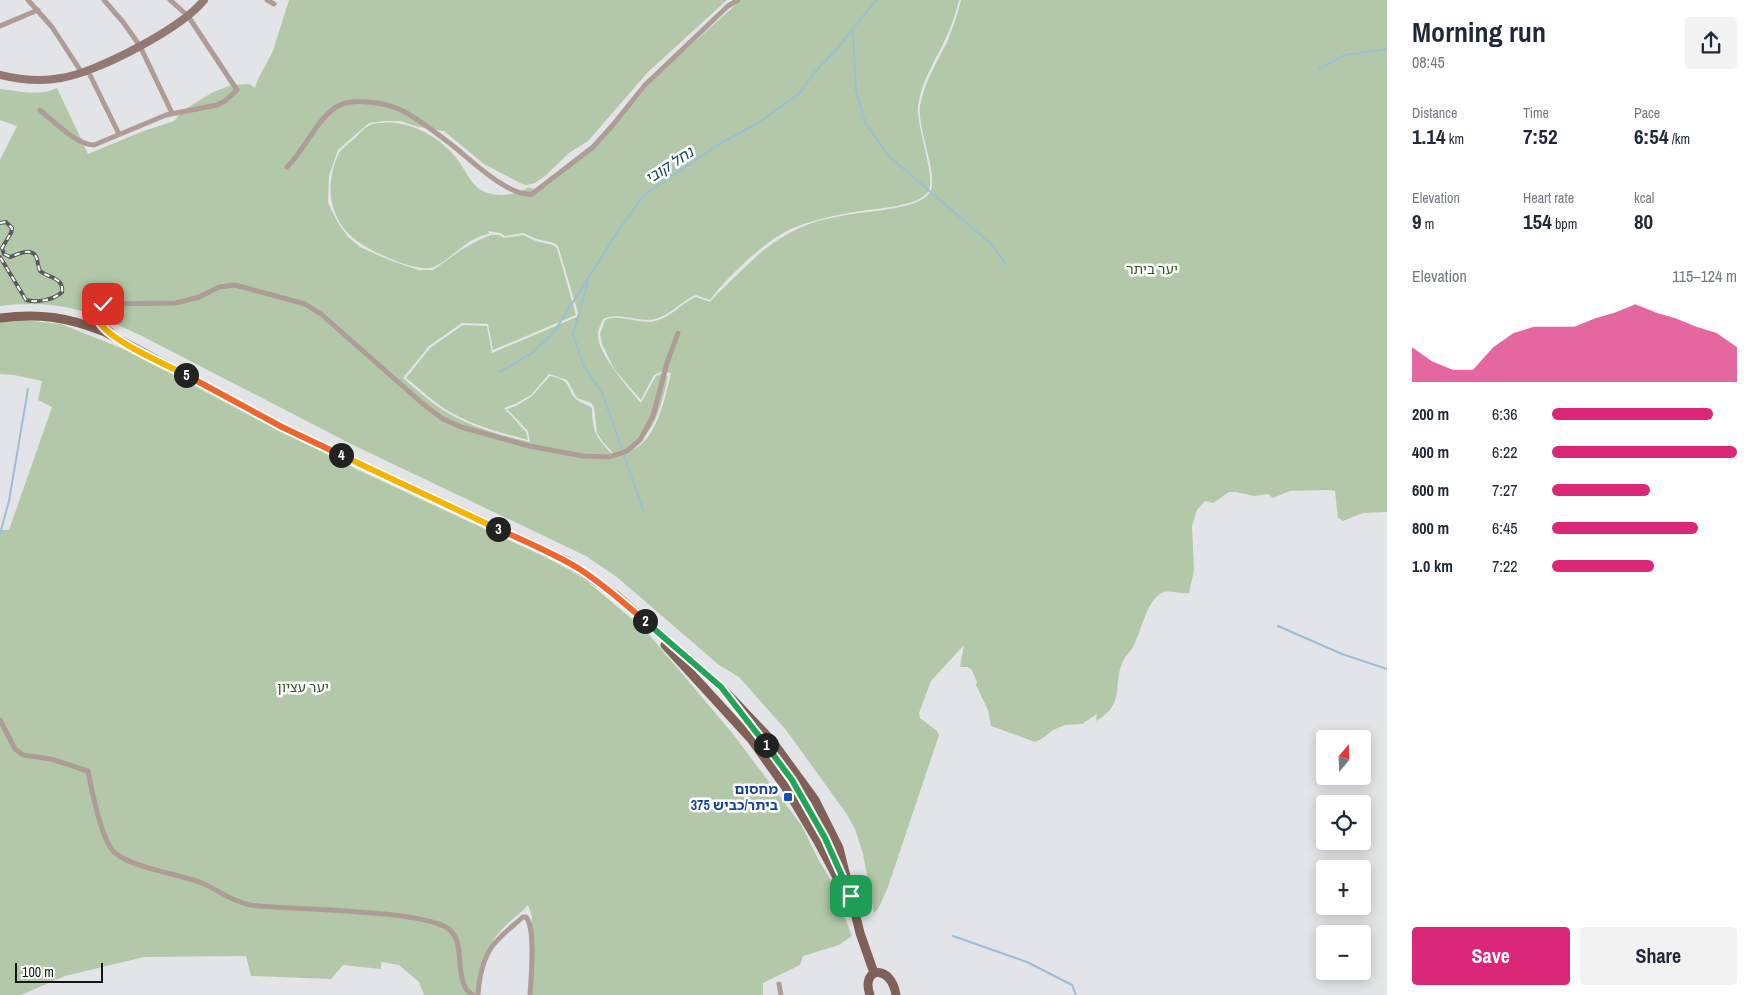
<!DOCTYPE html>
<meta charset="utf-8">
<style>
body{margin:0;font-family:"Archivo Narrow","Noto Sans Hebrew",sans-serif;background:#f2f2f3;color:#1f2937;height:100vh;display:flex;flex-direction:column;font-size:19px;white-space:nowrap}
*{box-sizing:border-box;margin:0}
p{font-size:16px;color:#747a83}
.icon{flex:none;width:28px;height:28px;fill:none;stroke:currentColor;stroke-width:2;stroke-linecap:round;stroke-linejoin:round}
.map{position:relative;flex:1;overflow:hidden}
.drawer{display:flex;flex-direction:column;background:#fff;width:375px}
.drawer>*{flex:none}
.needle{width:32px;rotate:19deg}
.fabs{position:absolute;left:1316px;top:730px;display:grid;gap:10px}
.fabs a{display:grid;place-items:center;width:55px;height:55px;border-radius:5px;background:#fff;box-shadow:0 2px 12px #0003;font-size:25px}
.scale{position:absolute;left:15px;bottom:12px;width:88px;box-sizing:border-box;padding-left:5px;border:2px solid #141516;border-top:0;font-size:14px;line-height:18px;white-space:nowrap;color:#141516;-webkit-text-stroke:4px #fff;paint-order:stroke}
.pin{position:absolute;display:grid;place-items:center;width:42px;height:42px;color:#fff;margin:-21px;border-radius:10px;box-shadow:0 2px 8px #0006}
.km{position:absolute;width:25px;height:25px;margin:-12px;border-radius:50%;background:#222;color:#fff;font-size:14px;line-height:25px;text-align:center}
.round{display:grid;place-items:center;flex:none;width:52px;height:52px;border-radius:5px;background:#f2f2f3}
.overview{display:flex;align-items:center;justify-content:space-between;height:85px;padding:0 25px}
h1{font-size:28px;font-weight:800;line-height:38px}
.figures{display:grid;grid-template-columns:repeat(3,1fr);gap:8px;height:85px;padding:5px 25px}
.figures div{display:grid;align-content:center}
.figures b{font-size:21px;font-weight:800}
.figures small{font-size:14px;font-weight:400}
.figures p{font-size:14px}
.chart{height:140px;padding:10px 25px}
.chart p{display:flex;justify-content:space-between}
.chart svg{width:100%;height:90px;margin-top:5px;fill:#db2777;opacity:.7}
.action{display:flex;gap:10px;margin-top:auto;padding:10px 25px}
.action a{flex:1;height:58px;border-radius:5px;background:#db2777;color:#fff;font-size:20px;font-weight:800;line-height:58px;text-align:center}
.action a+a{background:#f2f2f3;color:#1f2937}
ul{padding:0 25px;list-style:none;font-size:16px}
li{display:grid;grid-template-columns:80px 60px 1fr;align-items:center;height:38px}
li i{height:12px;border-radius:6px;background:#db2777}
main{display:flex;flex:1;min-height:0}
.map>svg:first-child{display:block}
.green{fill:#b3c8a8}
.lines{fill:none;stroke-linecap:round;stroke-linejoin:round}
.stream{stroke:#9abfd7;stroke-width:2}
.street{stroke:#af9c97;stroke-width:5}
.secondary{stroke:#947972;stroke-width:8}
.primary{stroke:#806057;stroke-width:9}
.rail-casing{stroke:#5a5b5d;stroke-width:4}
.rail{stroke:#fff;stroke-width:2;stroke-dasharray:5.5;stroke-linecap:butt}
.split-1-casing{stroke:#fff;stroke-width:10}
.split-2-casing{stroke:#fff;stroke-width:10}
.split-3-casing{stroke:#fff;stroke-width:10}
.split-4-casing{stroke:#fff;stroke-width:10}
.split-5-casing{stroke:#fff;stroke-width:10}
.split-6-casing{stroke:#fff;stroke-width:10}
.split-1{stroke:#22a559;stroke-width:6}
.split-2{stroke:#22a559;stroke-width:6}
.split-3{stroke:#f0652b;stroke-width:6}
.split-4{stroke:#f5b400;stroke-width:6}
.split-5{stroke:#f0652b;stroke-width:6}
.split-6{stroke:#f5b400;stroke-width:6}
.transit-dot{fill:#1a4fb4;stroke:#fff;stroke-width:2}
.labels{text-anchor:middle;dominant-baseline:central;stroke-width:5;stroke-linejoin:round;paint-order:stroke}
.park-label{font-size:14px;fill:#375524;stroke:#fff}
.transit-label{font-size:14px;font-weight:bold;fill:#164399;stroke:#fff;text-anchor:end}
.water-label{font-size:15px;font-style:italic;fill:#12405a;stroke:#fff}
</style>
<main>
<div class="map">
<svg width="1387" height="995" viewBox="0 0 1387 995">
<rect width="100%" height="100%" fill="#e3e4e7"/>
<path class="green" d="M289,0h438l-79,72 -60,69 -19,12 -24,23 -10,7 -8,2 -5,-1 -38,-20 -40,-33 -25,-4 -19,-6h-15l-16,2 -31,27 -9,26 -1,27 10,20 10,14 12,10 29,13 30,10h14l28,-20 18,-10 12,-5h8l5,3 19,-3 13,6 17,4 4,3 19,67 -83,35 -5,-26 -26,-1 -33,23 -26,32c13,11 26,23 40,32 27,17 57,25 87,32l-2,-11 -21,-22 9,-3 16,-10 18,-20c25,5 15,14 27,24 5,4 10,4 15,8 0,21 4,30 19,45h2l-10,-11 -6,-9 -3,-26 -3,-4 -14,-5 -10,-18 -18,-6 -18,21 -16,9 -11,4 22,24 2,8c-30,-8 -57,-15 -83,-31 -14,-9 -26,-21 -39,-31l24,-30 33,-23 24,1 5,27 87,-37 -21,-70 -4,-3 -17,-4 -14,-6 -18,3 -5,-3 -12,-2 1,3c-22,3 -36,24 -55,33 -17,7 -70,-18 -83,-31 -7,-6 -12,-14 -15,-21 -9,-20 -6,-43 3,-62 4,-6 12,-11 17,-16 4,-4 9,-10 14,-12 9,-3 22,-3 31,-1 22,4 43,18 56,35 7,9 12,21 20,28 12,11 39,10 51,0l9,3 11,-5 27,-22 40,-38 40,-48 86,-77h218c-3,13 -8,27 -14,40 -10,21 -24,42 -27,66 -2,21 19,72 10,86 -11,16 -62,17 -80,21 -20,4 -40,8 -59,17 -24,11 -63,48 -79,70l-14,-5c-15,6 -25,20 -41,24 -18,4 -35,-8 -52,0 -1,4 -5,10 -5,14 -2,19 31,56 43,70l15,-27 5,-2 7,2c-6,27 -12,58 -39,73 -4,2 -10,3 -15,4 5,-1 11,-1 16,-2 27,-10 35,-53 41,-78l-10,-1 -7,3 -13,25 -27,-31 -12,-25 -2,-10 5,-14c15,-7 34,5 50,1 17,-4 26,-18 41,-24l14,5c8,-10 18,-18 27,-27 26,-26 45,-42 81,-54 11,-3 23,-5 34,-7 17,-3 69,-5 78,-22 9,-17 -13,-63 -10,-86 4,-24 18,-45 28,-66 5,-13 10,-27 13,-40h426v512l-24,1 -20,8 -5,-3 -3,-27 -7,-1 -38,1 -17,7 -5,-4 -14,2 -18,-4h-7l-16,11 -8,-2 -8,9 -5,16 2,44 -5,23c-10,2 -20,-5 -29,1 -13,8 -19,37 -26,51 -3,6 -8,10 -11,16 -11,25 3,43 -27,60l1,-7 -15,10 -17,1 -12,5 -10,8 -8,4 -44,-16 -3,-16 -12,-25 1,-3 -5,-12 -4,-3h-8l4,-22 -33,36 -12,32 1,5 17,13 2,4 -51,152 -9,20 -5,6 -11,-59 -8,-25 -9,-16 -60,-83 -47,-53 -20,-12 -101,-87 -32,-22 -233,-111 -213,-110c-21,-9 -43,-21 -66,-26 -23,-6 -50,-6 -74,-3v-146l17,-34 -17,-6v-31c19,2 39,8 57,-1l31,66 53,-22 33,-11 10,-11 29,-18 19,-7 17,-1 6,4 3,-9 15,-28z
M22,320l39,4 65,26 127,67 103,52 187,87 27,14 18,12 58,49 87,103 69,92 16,33 11,18 23,59 -13,9 -36,11 -3,9 -37,18v12h-231l-1,-68 1,-11 -4,-11c-7,8 -16,14 -23,21 -20,19 -23,44 -25,69h-56l-5,-13 -20,-17 -18,-3v7l-38,-4 -12,14 -80,-3 -5,-20 -102,1 -79,19 -44,19h-21v-465h9l43,-123 -14,-7 4,-19 -28,-6 -14,-1v-53z"/>
<g class="lines">
<path class="stream" d="M853,30l3,60 9,33 24,33 102,88 15,20
M1319,69l26,-14 42,-6
M588,282l-15,52 11,33 18,25 41,118
M500,372l32,-19 22,-21 62,-98 27,-38 73,-50 42,-23 42,-30 12,-18 24,-25 40,-50
M0,534l9,-33 19,-112
M1278,626l64,28 45,15
M953,936l74,26 45,23 4,10"/>
<path class="street" d="M28,0l24,27 30,46
M104,0l19,22 17,24 32,67
M267,0l7,4
M0,26l38,-16
M88,71l31,63
M40,110c13,11 37,35 54,35l72,-30 51,-10 8,-4 12,-11 -49,-74 -18,-16
M287,167c18,-17 30,-49 51,-61 10,-5 19,-5 30,-4 12,1 22,3 33,8 18,9 35,23 51,35 18,14 56,52 80,49l61,-47 19,-21 33,-41 83,-79 10,-6
M87,325l4,-13 7,-8 78,-1 23,-6 20,-10 16,-2 70,19 16,10 102,90 20,15 18,8 68,19 54,10 26,1 18,-6 13,-11 13,-24 14,-53 11,-30
M0,720l15,29 8,6 28,4 37,12c3,17 14,72 27,82 18,15 64,21 87,30 18,8 27,17 48,22 36,5 181,4 201,26 13,14 5,39 14,56 1,3 5,6 8,8
M779,984l2,11
M478,995c1,-16 4,-33 13,-47 7,-11 22,-22 32,-31h3c10,11 5,62 4,78"/>
<path class="secondary" d="M0,75c20,5 40,7 61,3 35,-5 121,-50 143,-78"/>
<path class="primary" d="M98,304c-3,13 1,21 12,28
M0,318c39,-5 68,-1 105,14l177,95 285,134 50,35 104,91 51,54 43,59 24,48 21,85 14,40
M665,645l86,94 35,49 31,52 31,58
M752,727l40,53 33,58 14,31
M870,995c-10,-28 21,-32 26,0"/>
<defs>
<path id="rail" d="M0,223l6,-1 6,6 -1,5 -9,15 2,6 6,3c9,-3 23,-11 27,2 1,4 1,8 3,12 8,7 24,6 22,21 -8,8 -25,11 -36,8l-26,-43"/>
</defs>
<use href="#rail" class="rail-casing"/>
<use href="#rail" class="rail"/>
</g>
<g class="lines">
<defs>
<path id="split-1" d="M766,745l26,35 33,58 26,58"/>
<path id="split-2" d="M645,621l76,66 45,58"/>
<path id="split-3" d="M498,529c28,13 58,25 83,41 23,15 43,33 64,51"/>
<path id="split-4" d="M341,455l157,74"/>
<path id="split-5" d="M186,375l96,52 59,28"/>
<path id="split-6" d="M103,304h-5c-1,7 -2,13 2,19 11,18 65,41 86,52"/>
</defs>
<use href="#split-1" class="split-1-casing"/>
<use href="#split-2" class="split-2-casing"/>
<use href="#split-3" class="split-3-casing"/>
<use href="#split-4" class="split-4-casing"/>
<use href="#split-5" class="split-5-casing"/>
<use href="#split-6" class="split-6-casing"/>
<use href="#split-1" class="split-1"/>
<use href="#split-2" class="split-2"/>
<use href="#split-3" class="split-3"/>
<use href="#split-4" class="split-4"/>
<use href="#split-5" class="split-5"/>
<use href="#split-6" class="split-6"/>
</g>
<rect class="transit-dot" x="783" y="792" width="10" height="10" rx="2.5"/>
<g class="labels">
<g class="park-label">
<text x="1152" y="269">יער ביתר</text>
<text x="303" y="687">יער עציון</text>
</g>
<g class="transit-label">
<text x="778" y="789">מחסום<tspan x="778" dy="16">ביתר/כביש 375</tspan></text>
</g>
<g class="water-label">
<text transform="translate(669 165) rotate(-33)">נחל קובי</text>
</g>
</g>
</svg>
<div class="fabs">
<a><svg class="needle" viewBox="-14 -14 28 28"><path d="M0-13l5 13h-10z" fill="#e53935"/><path d="M0 13l5-13h-10z" fill="#747a83"/></svg></a>
<a><svg class="icon" aria-label="locate" viewBox="0 0 24 24"><circle cx="12" cy="12" r="6"/><path d="M12 2v4M12 18v4M2 12h4M18 12h4"/></svg></a>
<a>+</a>
<a>−</a>
</div>
<div class="scale">100 m</div>
<div class="pin" style="left:851px;top:896px;background:#1e9e55"><svg class="icon" aria-label="arrive" viewBox="0 0 24 24"><path d="M6 21V4h12l-3 4 3 4H6"/></svg></div>
<div class="pin" style="left:103px;top:304px;background:#d93025"><svg class="icon" aria-label="check" viewBox="0 0 24 24"><path d="M5 12l5 5 9-10"/></svg></div>
<b class="km" style="left:766px;top:745px">1</b>
<b class="km" style="left:645px;top:621px">2</b>
<b class="km" style="left:498px;top:529px">3</b>
<b class="km" style="left:341px;top:455px">4</b>
<b class="km" style="left:186px;top:375px">5</b>
</div>
<section class="drawer">
<div class="overview"><div><h1>Morning run</h1><p>08:45</p></div><a class="round"><svg class="icon" aria-label="share" viewBox="0 0 24 24"><path d="M12 15V3M7 8l5-5 5 5M5 13v7h14v-7"/></svg></a></div>
<div class="figures">
<div><p>Distance</p><b>1.14<small> km</small></b></div>
<div><p>Time</p><b>7:52</b></div>
<div><p>Pace</p><b>6:54<small> /km</small></b></div>
</div>
<div class="figures">
<div><p>Elevation</p><b>9<small> m</small></b></div>
<div><p>Heart rate</p><b>154<small> bpm</small></b></div>
<div><p>kcal</p><b>80</b></div>
</div>
<div class="chart"><p><span>Elevation</span>115–124 m</p>
<svg viewBox="0 0 160 44" preserveAspectRatio="none"><path d="M0 44V27L10 34L20 38L30 38L40 27L50 20L60 17L70 17L80 17L90 13L100 10L110 6L120 10L130 13L140 17L150 20L160 27V44z"/></svg>
</div>
<ul>
<li><b>200 m</b>6:36<i style="width:87%"></i></li>
<li><b>400 m</b>6:22<i style="width:100%"></i></li>
<li><b>600 m</b>7:27<i style="width:53%"></i></li>
<li><b>800 m</b>6:45<i style="width:79%"></i></li>
<li><b>1.0 km</b>7:22<i style="width:55%"></i></li>
</ul>
<div class="action"><a>Save</a><a>Share</a></div>
</section>
</main>
